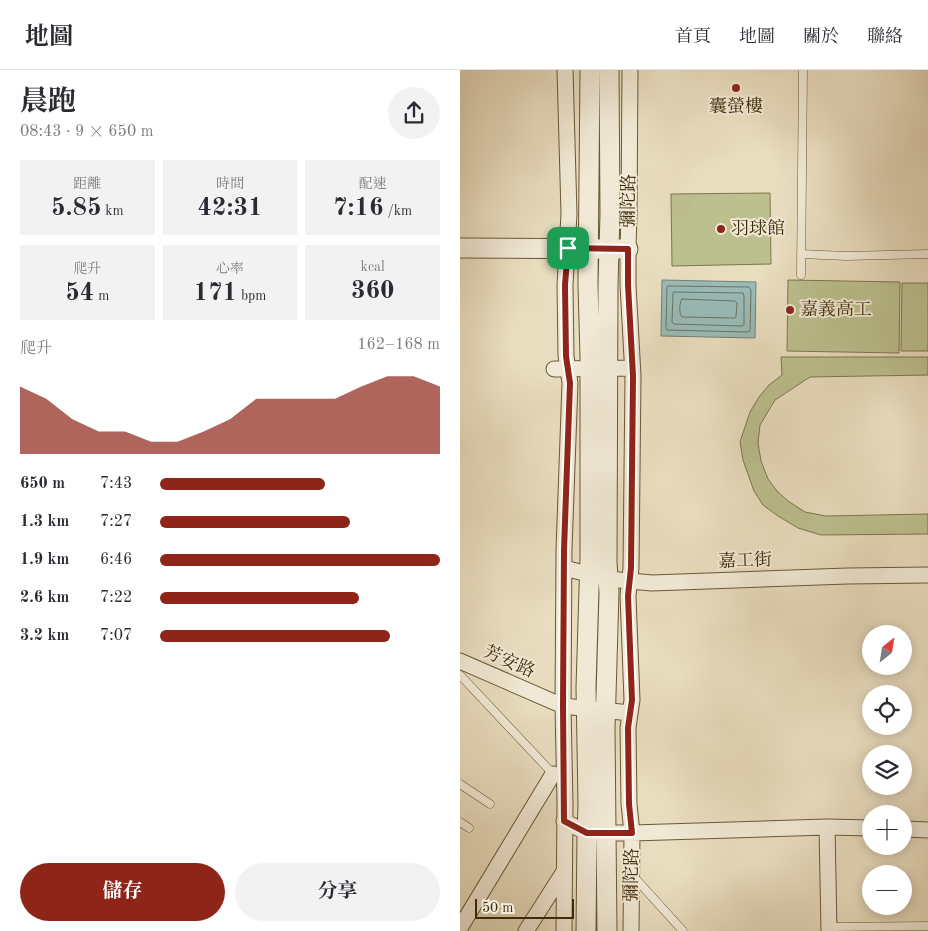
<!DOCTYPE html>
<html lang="zh-TW">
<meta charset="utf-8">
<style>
body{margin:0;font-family:"Old Standard TT","Noto Serif TC",serif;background:#f2f2f3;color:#2b2b33;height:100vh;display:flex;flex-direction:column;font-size:19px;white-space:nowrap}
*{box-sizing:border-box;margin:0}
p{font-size:16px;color:#7c7c81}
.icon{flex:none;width:28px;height:28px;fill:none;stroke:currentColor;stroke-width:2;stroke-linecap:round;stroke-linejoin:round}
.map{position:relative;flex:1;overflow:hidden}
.details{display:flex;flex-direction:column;background:#fff;width:460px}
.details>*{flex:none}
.needle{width:32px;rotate:30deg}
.tools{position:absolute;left:402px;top:555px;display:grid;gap:10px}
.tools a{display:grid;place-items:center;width:50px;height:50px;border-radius:50%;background:#fff;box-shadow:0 2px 12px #0003;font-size:25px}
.scale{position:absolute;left:15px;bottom:12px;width:99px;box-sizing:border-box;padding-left:5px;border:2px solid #402b09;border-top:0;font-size:14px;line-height:18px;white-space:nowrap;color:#402b09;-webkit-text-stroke:4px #f1e9d5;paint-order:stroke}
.pin{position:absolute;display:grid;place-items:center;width:42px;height:42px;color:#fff;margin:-21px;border-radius:10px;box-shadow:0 2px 8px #0006}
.round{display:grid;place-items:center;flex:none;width:52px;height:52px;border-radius:26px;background:#f2f2f3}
.headline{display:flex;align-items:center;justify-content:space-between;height:85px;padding:0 20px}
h1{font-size:28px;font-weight:700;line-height:38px}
.figures{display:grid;grid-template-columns:repeat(3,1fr);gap:8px;height:85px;padding:5px 20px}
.figures div{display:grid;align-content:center;border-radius:0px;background:#f2f2f3;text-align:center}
.figures b{font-size:25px;font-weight:700}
.figures small{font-size:14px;font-weight:400}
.figures p{font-size:14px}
.chart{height:140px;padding:10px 20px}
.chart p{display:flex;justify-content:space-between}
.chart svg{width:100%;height:90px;margin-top:5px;fill:#8f2418;opacity:.7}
.action{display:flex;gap:10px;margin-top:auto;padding:10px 20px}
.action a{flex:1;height:58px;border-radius:30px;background:#8f2418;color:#fff;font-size:20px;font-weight:700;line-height:58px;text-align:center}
.action a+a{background:#f2f2f3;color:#2b2b33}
ul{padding:0 20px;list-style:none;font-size:16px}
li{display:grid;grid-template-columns:80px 60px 1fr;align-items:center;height:38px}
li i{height:12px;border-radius:6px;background:#8f2418}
header{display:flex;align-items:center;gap:30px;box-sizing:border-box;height:70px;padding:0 25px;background:#fff;border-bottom:1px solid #e1e1e2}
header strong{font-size:24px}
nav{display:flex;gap:28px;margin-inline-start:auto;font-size:18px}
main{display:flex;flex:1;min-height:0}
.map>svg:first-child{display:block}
.green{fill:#bcbf8e;stroke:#7e754c}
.water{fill:#99bbb8;stroke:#758172}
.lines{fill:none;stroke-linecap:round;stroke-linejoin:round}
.shore{stroke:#6c7360;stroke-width:1}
.service-casing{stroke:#6a5836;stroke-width:9}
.minor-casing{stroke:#6a5836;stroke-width:17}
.tertiary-casing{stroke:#6a5836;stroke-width:21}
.service{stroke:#f1e9d5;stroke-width:8}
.minor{stroke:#f1e9d5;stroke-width:15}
.tertiary{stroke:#f1e9d5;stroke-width:19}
.route-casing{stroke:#fff;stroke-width:10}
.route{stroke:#8f2418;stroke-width:6}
.poi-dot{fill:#8f2418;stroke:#f1e9d5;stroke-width:2}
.labels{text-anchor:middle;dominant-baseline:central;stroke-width:4;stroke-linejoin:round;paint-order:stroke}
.poi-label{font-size:18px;fill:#402b09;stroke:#f1e9d5;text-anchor:start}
.street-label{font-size:18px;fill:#402b09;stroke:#f1e9d5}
</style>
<header>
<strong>地圖</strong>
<nav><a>首頁</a><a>地圖</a><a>關於</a><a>聯絡</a></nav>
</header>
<main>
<section class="details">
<div class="headline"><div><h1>晨跑</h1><p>08:43 · 9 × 650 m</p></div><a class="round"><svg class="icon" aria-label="share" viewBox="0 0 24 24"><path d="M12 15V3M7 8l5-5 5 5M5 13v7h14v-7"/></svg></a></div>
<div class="figures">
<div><p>距離</p><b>5.85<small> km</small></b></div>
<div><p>時間</p><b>42:31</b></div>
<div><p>配速</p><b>7:16<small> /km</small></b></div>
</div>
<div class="figures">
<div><p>爬升</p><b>54<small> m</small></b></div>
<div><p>心率</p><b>171<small> bpm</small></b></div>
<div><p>kcal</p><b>360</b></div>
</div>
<div class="chart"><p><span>爬升</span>162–168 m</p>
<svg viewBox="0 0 160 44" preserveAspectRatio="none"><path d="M0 44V11L10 17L20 27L30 33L40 33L50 38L60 38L70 33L80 27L90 17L100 17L110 17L120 17L130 11L140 6L150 6L160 11V44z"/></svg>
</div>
<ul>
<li><b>650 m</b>7:43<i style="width:59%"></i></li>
<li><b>1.3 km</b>7:27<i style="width:68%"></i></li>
<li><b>1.9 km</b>6:46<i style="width:100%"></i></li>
<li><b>2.6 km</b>7:22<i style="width:71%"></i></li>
<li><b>3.2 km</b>7:07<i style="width:82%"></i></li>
</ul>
<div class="action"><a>儲存</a><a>分享</a></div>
</section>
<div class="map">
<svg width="468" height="861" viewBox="0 0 468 861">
<rect width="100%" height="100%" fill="#e9ddbf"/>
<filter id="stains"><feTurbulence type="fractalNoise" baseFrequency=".004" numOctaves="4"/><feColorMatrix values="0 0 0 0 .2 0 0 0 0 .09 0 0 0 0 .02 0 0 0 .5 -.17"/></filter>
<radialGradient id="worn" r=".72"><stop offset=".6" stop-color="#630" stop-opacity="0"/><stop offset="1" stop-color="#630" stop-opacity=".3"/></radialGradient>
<path class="green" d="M310,123l1,71 -99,2 -1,-72z
M328,210l112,2 -1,71 -112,-2z
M442,213h26v68h-27z
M321,287h147v18l-118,2 -35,23 -15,25 -2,18 3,18 7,18 9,12 11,10 17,11 21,4 102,-2v20l-107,1 -23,-7 -20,-12 -15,-11 -9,-14 -11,-31 -3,-18 10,-30 9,-15 10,-12 13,-10z"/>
<path class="water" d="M202,210l94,2 -1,56 -94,-2z"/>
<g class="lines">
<path class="shore" d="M208,216l81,1 2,3 -1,41 -3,1 -80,-2 -1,-2 1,-40z
M214,222l69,1 1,3v29l-3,1 -67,-2 -2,-2 1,-28z
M222,229l53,2 2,2 -1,14 -2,1 -52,-1c-3,-3 -3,-14 0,-18z"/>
<defs>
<path id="service" d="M341,184l45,2 82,-2
M341,205l2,-205
M0,605l95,101
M0,714l30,20
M0,752l9,6
M174,807l49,54
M369,857l99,-1"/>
<path id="minor" d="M170,0l-1,144 -1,35v36l5,91 -2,192 -3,28 4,104 -4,28 1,76 3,29 -1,98
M94,299l78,-1
M104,498l44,11 44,4 196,-7 80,-1
M0,591l103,45 67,7
M104,751l23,12h45l195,-6 44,1
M367,757l2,104
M444,759l24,1
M0,858l93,-154
M66,861l37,-58
M104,861l1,-127 -2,-98 1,-156 6,-167 -4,-27 -1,-71 4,-71 -4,-144"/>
<path id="tertiary" d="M0,178l168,1
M126,861l1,-98 1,-29 -2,-117 4,-130v-200l-2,-72 2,-215
M147,861l-2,-202 4,-136 -2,-31 1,-277 2,-71 -1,-144"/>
</defs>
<use href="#service" class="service-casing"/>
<use href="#minor" class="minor-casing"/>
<use href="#tertiary" class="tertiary-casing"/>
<use href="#service" class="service"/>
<use href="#minor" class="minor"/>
<use href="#tertiary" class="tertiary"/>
</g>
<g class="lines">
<defs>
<path id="route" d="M108,178l60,1v36l5,91 -2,192 -3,28 4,104 -4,28 1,76 3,29h-45l-23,-12 -1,-115 1,-156 6,-167 -4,-27 -1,-71z"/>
</defs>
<use href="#route" class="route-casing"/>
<use href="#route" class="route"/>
</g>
<g class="poi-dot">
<circle cx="276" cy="18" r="5"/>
<circle cx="261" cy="159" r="5"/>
<circle cx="330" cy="240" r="5"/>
</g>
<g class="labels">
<g class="poi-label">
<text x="276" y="37" text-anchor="middle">囊螢樓</text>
<text x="271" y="159">羽球館</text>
<text x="340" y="240">嘉義高工</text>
</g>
<g class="street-label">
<text transform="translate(169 131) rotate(-89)">彌陀路</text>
<text transform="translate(285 491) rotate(-2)">嘉工街</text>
<text transform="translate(49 592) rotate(24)">芳安路</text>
<text transform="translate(172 805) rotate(-89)">彌陀路</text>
</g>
</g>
<rect width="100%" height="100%" filter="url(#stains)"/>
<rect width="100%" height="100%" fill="url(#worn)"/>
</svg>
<div class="tools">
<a><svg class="needle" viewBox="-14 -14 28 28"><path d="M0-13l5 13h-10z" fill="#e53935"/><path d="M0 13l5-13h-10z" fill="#7c7c81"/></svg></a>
<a><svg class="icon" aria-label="locate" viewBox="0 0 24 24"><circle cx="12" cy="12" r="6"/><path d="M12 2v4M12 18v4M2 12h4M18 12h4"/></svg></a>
<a><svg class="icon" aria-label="layers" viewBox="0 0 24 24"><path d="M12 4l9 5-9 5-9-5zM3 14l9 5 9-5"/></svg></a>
<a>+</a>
<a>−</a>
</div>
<div class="scale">50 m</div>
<div class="pin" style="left:108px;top:178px;background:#1e9e55"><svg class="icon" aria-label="arrive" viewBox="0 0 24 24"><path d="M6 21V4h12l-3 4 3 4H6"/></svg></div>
</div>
</main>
